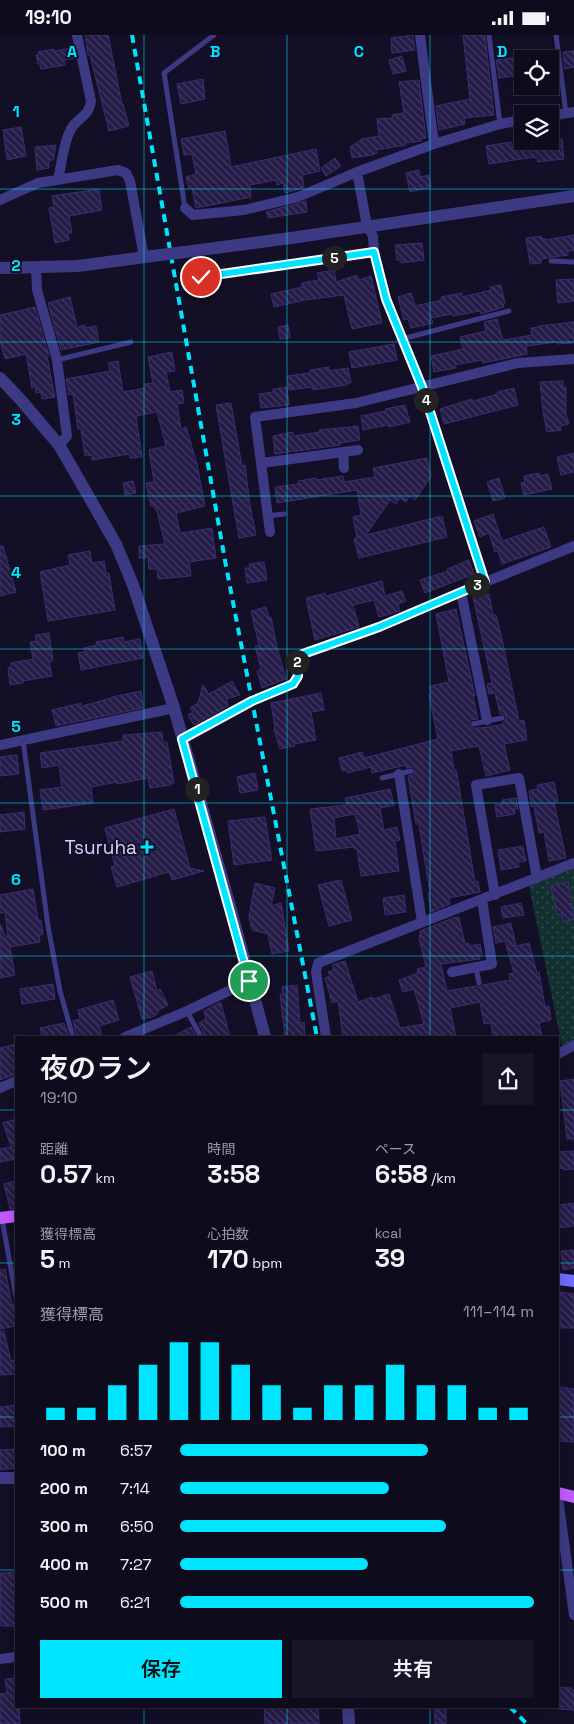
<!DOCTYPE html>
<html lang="ja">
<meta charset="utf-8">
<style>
body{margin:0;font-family:"Space Grotesk","Noto Sans JP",sans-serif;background:#171425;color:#f1f3f6;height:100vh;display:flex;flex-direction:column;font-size:19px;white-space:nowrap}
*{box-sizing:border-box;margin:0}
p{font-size:16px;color:#9b9ba3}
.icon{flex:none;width:28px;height:28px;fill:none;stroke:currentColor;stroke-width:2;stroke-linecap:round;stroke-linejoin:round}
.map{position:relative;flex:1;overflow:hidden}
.sheet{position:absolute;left:15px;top:1001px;width:544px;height:672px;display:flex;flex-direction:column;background:#0e0b1c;border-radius:0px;box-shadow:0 2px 12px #0003,0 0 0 1px #2e2b3b}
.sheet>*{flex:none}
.buttons{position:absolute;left:514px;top:15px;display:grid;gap:10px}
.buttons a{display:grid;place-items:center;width:45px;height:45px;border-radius:0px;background:#0e0b1c;box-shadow:0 2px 12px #0003,0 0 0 1px #2e2b3b;font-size:25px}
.pin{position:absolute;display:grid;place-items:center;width:42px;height:42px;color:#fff;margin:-21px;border:2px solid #fff;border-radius:50%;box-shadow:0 1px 5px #0007}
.km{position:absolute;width:25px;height:25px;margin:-12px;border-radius:50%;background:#222;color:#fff;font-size:14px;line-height:25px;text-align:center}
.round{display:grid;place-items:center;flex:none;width:52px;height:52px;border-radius:0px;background:#171425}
.head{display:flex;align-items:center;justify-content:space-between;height:85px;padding:0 25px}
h1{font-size:28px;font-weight:600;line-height:38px}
.metrics{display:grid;grid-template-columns:repeat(3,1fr);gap:8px;height:85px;padding:5px 25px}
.metrics div{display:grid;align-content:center}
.metrics b{font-size:25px;font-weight:600}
.metrics small{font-size:14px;font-weight:400}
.metrics p{font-size:14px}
.chart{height:140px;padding:10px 25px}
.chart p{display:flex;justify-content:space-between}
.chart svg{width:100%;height:90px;margin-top:5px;stroke:#00e5ff;stroke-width:6}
.action{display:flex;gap:10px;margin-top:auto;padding:10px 25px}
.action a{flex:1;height:58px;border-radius:0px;background:#00e5ff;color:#111;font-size:20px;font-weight:600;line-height:58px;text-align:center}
.action a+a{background:#171425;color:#f1f3f6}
ul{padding:0 25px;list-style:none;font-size:16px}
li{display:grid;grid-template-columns:80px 60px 1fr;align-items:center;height:38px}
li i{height:12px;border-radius:6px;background:#00e5ff}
.status{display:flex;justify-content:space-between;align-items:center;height:35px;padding:0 25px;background:#0e0b1c;direction:ltr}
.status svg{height:14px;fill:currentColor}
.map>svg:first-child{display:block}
.park{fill:url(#park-dots)}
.building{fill:url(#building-back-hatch);stroke:#3b2d73;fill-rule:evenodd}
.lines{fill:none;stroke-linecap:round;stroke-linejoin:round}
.service{stroke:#3d3a85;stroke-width:5}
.minor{stroke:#3d3a85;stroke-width:10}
.tertiary{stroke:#3d3a85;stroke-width:12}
.secondary{stroke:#6f6bff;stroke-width:12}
.primary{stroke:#c25bff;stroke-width:12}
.rail{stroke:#00e5ff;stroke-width:4;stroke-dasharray:8 6;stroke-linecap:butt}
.tertiary-bridge{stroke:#3d3a85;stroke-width:12}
.route-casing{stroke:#fff;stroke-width:10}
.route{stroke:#00e5ff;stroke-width:6}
.grid{fill:none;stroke:#00e5ff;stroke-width:1;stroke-opacity:0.55}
.poi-dot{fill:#00e5ff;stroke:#130f26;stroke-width:2}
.labels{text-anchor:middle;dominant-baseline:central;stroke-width:4;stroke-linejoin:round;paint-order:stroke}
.poi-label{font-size:19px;fill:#d9d4ff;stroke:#130f26;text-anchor:end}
.grid-label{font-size:16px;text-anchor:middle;font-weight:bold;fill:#00e5ff;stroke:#130f26;stroke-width:4;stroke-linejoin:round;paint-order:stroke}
</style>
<div class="status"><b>19:10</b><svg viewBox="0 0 49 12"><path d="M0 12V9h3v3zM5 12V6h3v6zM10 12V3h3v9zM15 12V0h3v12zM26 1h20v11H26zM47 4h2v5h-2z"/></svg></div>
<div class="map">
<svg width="574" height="1689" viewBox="0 0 574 1689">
<defs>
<pattern id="park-dots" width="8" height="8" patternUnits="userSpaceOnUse" patternTransform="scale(1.25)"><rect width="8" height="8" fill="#12302f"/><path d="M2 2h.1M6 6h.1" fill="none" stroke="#344d4e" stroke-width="1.8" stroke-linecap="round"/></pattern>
<pattern id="building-back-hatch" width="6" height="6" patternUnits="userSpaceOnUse" patternTransform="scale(1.25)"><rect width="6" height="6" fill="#241b47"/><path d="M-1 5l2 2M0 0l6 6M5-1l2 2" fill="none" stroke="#433b63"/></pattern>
</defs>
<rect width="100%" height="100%" fill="#130f26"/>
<path class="park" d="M574,832v172l-12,7 -33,-160z"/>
<path class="building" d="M85,0h23l14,69h1l6,22 -20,5 -19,-76h-2z
M413,0l2,15 -23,3 -1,-15z
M463,0h22l9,80 -30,3 1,6 -26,6 -3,-24 34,-7z
M73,13l2,10 -11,2 1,5 -24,4 -1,-5h-2l-2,-9h2v-3l16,-3v2z
M574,16v16l-9,2 -2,-17z
M554,18l2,17h-6v-16z
M402,21l4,15 -13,3 -4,-14z
M522,22v18l-23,3 -3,-18z
M203,44l2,20 -24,5 -4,-20z
M419,45l7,58 -5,1v2l-16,2 1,2 -30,5 1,3 -5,2 -20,3 -2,-11 12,-8 17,-3 -2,-17 16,-1 -1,-3 12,-2 -5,-31z
M21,92l5,29 -19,4 -4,-30z
M225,96l6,36 85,-18 4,22 -18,4 2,12 -8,3 -11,3 -2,-10 -6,2 -1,-5 -26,5 1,12 -55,11 -4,-20h-3l-3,-11 10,-3 -4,-20 -8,1 -3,-16z
M562,104l2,20 -26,3 -1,-4h-3v-1l-45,7 -3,-18 25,-4v2h7z
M56,110l-3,15 -4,1v7l-12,2 -2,-23z
M335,123l6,8 -15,10 -5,-8z
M419,135l1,7 9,-2 2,12 -21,5 -4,-19z
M99,154l3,21 -33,6 3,17h-4l1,7 -14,3 -6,-35 5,-1 -2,-11z
M306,166l1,11 -39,6 -2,-6z
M574,200v15l-6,1v4l-27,4v4l-11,1 -4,-26 15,-2 1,3 3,-1v2z
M422,208l2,17 -23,3v-3h-4l-2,-15z
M334,235l2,12 21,-7 2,5 12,-4 11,47 -30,6 -8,-34 -39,5 -31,7 -3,-13 31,-7v-4l17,-3 -2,-7z
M574,244v22l-16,2 -2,-23z
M501,250l4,18 -2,1 1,3 -23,7 -1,-3 -27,5 -1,-2 -21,4 2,5 -22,5 -3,-9 -4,1 -6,-23 13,-4 4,13 27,-6 -1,-3 21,-4v4l29,-7 -1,-3z
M70,262l7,30 8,-2v3l11,-2 3,16 -38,8 -13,-47z
M35,272l14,49h-2l8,41 -13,2 -1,-7 -5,1 -1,-6 -3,1 -6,-34 -21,5 -5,-18v-26z
M497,284l6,21 29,-5 -1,-7 8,-1v-1l35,-4v21l-17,1v-2l-31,4 1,8 -44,9 -1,-3 -27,5 1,3 -22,4 -3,-16 32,-7 -3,-12 26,-6 -2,-9z
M288,290l2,13 -10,1 -2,-12z
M394,309l3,16 -45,8 -3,-16z
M172,317l3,19 -9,1 4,20 12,-2 2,13 -7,1 4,25 5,-2 11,37 8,42 -29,7 4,20 32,-5 4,30 -27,4 2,14 -33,3 -1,-10h-8l-1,-12 -9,1v-12l26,-2 -8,-33h-1l-2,-5h-3l-5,-23 8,-1 -5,-32 17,-4 -9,-34 -21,4 6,41 -12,1 -1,-4 -37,6v-5l-7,1 -4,-27h-3l-5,-35 -4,1 -3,-16 44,-8 -2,-8 10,-2 5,31 22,-4v-4l8,-1 -5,-26z
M329,332v4l19,-3 3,15h-4v2l-34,5 -1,-3 -23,3 -2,-14 23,-3v-3z
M563,346v7l3,-1v27l3,10 -9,2 1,4 -14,2 -4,-20 -3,-30z
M287,352l2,18 -28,3 -2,-14 14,-2v-3z
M514,353l4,17 -74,19 -4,-15 32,-10 1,2 25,-7 -1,-2z
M231,368l11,63 3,-1 5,40 6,30 -17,3 -23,-133z
M405,370l5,17 -21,5v-2l-26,5 -2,-14 25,-5 -1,-2z
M358,391l2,14 -20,3v2l-65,9 -2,-18 20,-4v4l27,-4 -1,-2z
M574,418v19l-13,3 -4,-18z
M427,423l4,19 -16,23 -5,-4 -4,6 -6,-4 -4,6 -6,-4 -24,35 76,-19 5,21 -88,21 -5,-19 3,-1 -4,-21 8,-2 -4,-25 -80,13 -2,-16 23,-3v-3l18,-3v2l27,-4 1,6 31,-5 -2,-9z
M539,438v3l9,-2 4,15 -28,6 -3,-12 4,-1 -1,-6z
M499,443l6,20 -12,3 -6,-19z
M133,446l3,12 -11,2 -2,-12z
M493,479l9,27 42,-14 7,20 -49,17 -4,-13 -3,1 -6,-19 -9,4 -6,-16z
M0,511h3l13,46 -16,4z
M90,516l2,12 12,-2 2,12h3l6,37 -67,11 -8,-49 30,-7 -2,-10z
M469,525l5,14 -49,19 -5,-13 28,-9 -1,-2z
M264,527l3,18 -20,3 -2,-15h5l-1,-4z
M382,546l3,15 17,-5 4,10 -8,3 2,7 -21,6 -5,-17 -21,5 6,22 -44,13 -9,-42 19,-5 1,3z
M489,559l4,21h3l5,19 18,87 5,-1 3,20 -23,4 6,26 -24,6 -7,-30 -28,5 3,19h2l2,10 17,102 3,-1 2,11 -31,6 1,6 -19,8 -3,-19h2l-7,-43 -4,-26h-3l-8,-48 6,-2v-6l-2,-1 -6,1v-3l-34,8 -1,-6 -24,6 -1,-3 -4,1 -3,-13 23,-6 2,6 74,-19 -9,-44 2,-1 -1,-8 19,-4 -13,-68 20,-5 19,87h-2l5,23 -8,1 -1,5 3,3h8l21,-3 4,-4 1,-6 -6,-1 -5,-21 -6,1 -2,-10 5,-1 -19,-86z
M266,572l3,11 2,-1 6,30 9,32 -24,9 -5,-17 4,-2 -6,-23 4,-1 -8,-34z
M49,598l4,28 -4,1 3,14 -29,5v2l-13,2 -2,-17 3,-1v-4l22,-4 -3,-17 6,-1 -1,-6z
M123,602l1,5 16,-3 3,19 -62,12 -3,-17 7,-1 -1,-4 13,-3 -1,-3z
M232,646l8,14 -14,4 2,7 -34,19 -6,-10 5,-3 -3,-4 8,-5 5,-18 6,9z
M141,656l2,17 -87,18 -4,-16 29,-7 1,3 30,-8v-1z
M321,658l3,17 -13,2 5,28 -22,4 1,2 -15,3 -6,-20 1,-1 -4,-25z
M162,697l1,10h4l7,41h-3v2l-21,3 -2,-10 -31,6v-2l-26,5 2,16 -50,7 -3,-20 22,-3 -3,-22 -17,3 -2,-15 83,-12v-6z
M17,720l2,19 -19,2v-19z
M255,738l3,17 -18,3 -3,-16z
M554,747l4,19 -4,1 12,56 -17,3 -5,-29 -5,1 -5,-27h-3l-2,-15 9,-2 -1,-4z
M390,754l4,16 -14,3 4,22 13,-3 3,13 -5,1 4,30 -38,5 -4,-27h-2l-1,-2 -38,4 -6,-42 37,-4 -2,-7zM355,779l5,20 -24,5 -2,-21z
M516,763l2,11h-4l1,5 -18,3 -2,-12 7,-1v-4z
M174,774l16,59 14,3 -32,9 -3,-8 -52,15 -6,-20 4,-1 -10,-38z
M24,777l1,17 -25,3v-17z
M265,782l7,43 -38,5 -6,-44z
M523,811l3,15 -8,1 1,5 -18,3 -3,-20z
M341,845l11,40 -23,6 -11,-41z
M568,847l6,37 -11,3 -1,-8 -5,1 -6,-29z
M255,848l20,5 -4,18 10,-3 8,48 -17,3 -4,-20 -16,-4 -3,-14z
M33,854l5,31h3l2,14 -4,1 1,7 -30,5 5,28 -15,3v-54l6,13h2l-3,-25 -5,1v-18z
M404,860l2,17 -21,3 -2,-17z
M521,868l3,12 -21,3 -2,-11z
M459,882l6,27 3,-1 1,3 11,-2 2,10 -3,1 1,4 -39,5 6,27 29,-5 3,1 4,-2 27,-5 -1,-6 5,-1 -9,-32 -9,2 -3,-16 18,-4 5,23 13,-3 8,30 2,-1 6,35 4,-1 2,14 -12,3 3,14h-49l-2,-14 -7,1 -4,-22 -30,6 6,29h-13l-1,-3 -18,3h-81l-5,-36 -6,2 -7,-25 5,-2 -2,-4 6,-2 -2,-5 13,-4 13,41 14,-5 1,2 16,-5 11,34 24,-4 -10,-35 -11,3 -4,-12 19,-7 -1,-4 9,-2 -7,-29v-3h2l-1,-4 33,-13z
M152,936l5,20 3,-2 8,16 -9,5 -2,4 -4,3 -11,2 -12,-42z
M53,949l2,15 -33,5 -2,-15z
M297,950l3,38 4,-1 1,15h-20l-5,-43h3l-1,-7z
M113,965l6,20 -20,6 4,11h-26l-4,-16 7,-2 -2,-9z
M219,968h2l9,34h-25l-6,-14 7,-4 -2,-8z
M64,988l5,14h-27l-2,-9z
M191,992l5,10h-25z
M16,1009v30l-16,6v-32z
M574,1044v60h-7l-7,-58z
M16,1084v40l-16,3v-13l11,-2 -8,-24z
M574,1116v18l-10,1 -1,-2 -5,1v-17z
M16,1146v27l-6,1 -6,-25z
M574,1168v23l-16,2v-23z
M574,1215v18l-11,2 -2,-19z
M5,1234l7,36 3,-1 1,7v15l-16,3v-59z
M560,1257l14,2v34h-14z
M0,1296h4l7,30 5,-1v14l-16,1z
M559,1352l15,2 -1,53 -15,-1v-38z
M16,1370v21l-16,1v-20z
M16,1414v19l-16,2v-20z
M16,1537v54h-15l-1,-53z
M16,1643v29h3l1,17h-20v-30l7,-1 -2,-14z
M558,1652l13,1v2h3v20l-17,-1z
M264,1672h54l1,17h-54z
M434,1672h12v17h-11z"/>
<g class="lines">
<path class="service" d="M489,0l11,89
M556,0l10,78
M185,173l-21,-135 50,-38
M551,226l23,1
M201,242l173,-25
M402,304l107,-28
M57,325l74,-18
M268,481l16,-2
M473,689l29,-6
M23,705l25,186 12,65 13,46
M382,743l29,-7
M476,932l3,16
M187,976l14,26
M2,1184l14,78"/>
<path class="minor" d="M420,0l14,109
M550,81l24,-4
M357,137l10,54 6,10 1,16 12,47 36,88 63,195
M58,144c4,-15 5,-36 13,-50 7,-12 18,-12 20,-28l-14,-66
M0,165l38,-17 80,-13 8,3 4,8 14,76
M185,173l8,7 51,-5 54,-13 59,-25 77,-28 66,-20 22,-4
M36,233l1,22 20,70 10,76 -8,9
M343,417l1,16
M262,428l96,-13
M270,497l-15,-115 101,-14 162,-40 56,-4
M461,557l26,128
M183,704l69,-38 41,-17 5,-8 -1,-13 3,-8 79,-28 82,-35 113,-46
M0,710l174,-37
M399,739l23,148
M495,860l-19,-110 43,-7 18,100
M452,937l40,-8 -10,-64
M125,1002l62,-26 62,-30
M326,1002l-10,-65 2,-9 256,-100
M558,1019l16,-9
M0,1053l16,-7
M558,1463l16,117
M0,1624l16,-2"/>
<path class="tertiary" d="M185,217l113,-15 276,-41
M0,233l78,-2 82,-11
M0,343l20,21 39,46 57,99 17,41 41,123 57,202 34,127
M0,1443h16
M348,1672l1,17"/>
<path class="secondary" d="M558,1244l16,2"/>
<path class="primary" d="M0,1183l16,-2
M558,1458l16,4"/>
<path class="rail" d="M132,0l94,531 91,471
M510,1672l17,17"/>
<path class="tertiary-bridge" d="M160,220l25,-3"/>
</g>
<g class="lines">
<defs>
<path id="route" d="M201,242l173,-25 12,47 36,88 63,195 -106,45 -79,28 -3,8 1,13 -5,8 -41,17 -70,38 67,242"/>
</defs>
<use href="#route" class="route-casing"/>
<use href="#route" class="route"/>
</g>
<path class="grid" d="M144,0v1002M287,0v1002M430,0v1002M0,154h574M0,307h574M0,461h574M0,614h574M0,768h574M0,921h574M0,1075h16M558,1075h16M0,1228h16M558,1228h16M0,1382h16M558,1382h16M0,1535h16M558,1535h16M144,1672v17M287,1672v17M430,1672v17"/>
<path class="poi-dot" d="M144.5 804.5h5v5h5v5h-5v5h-5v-5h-5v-5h5z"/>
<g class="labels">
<g class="poi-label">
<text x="137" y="812">Tsuruha</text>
</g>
</g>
<g class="grid-label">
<text x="72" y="22">A</text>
<text x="215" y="22">B</text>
<text x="359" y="22">C</text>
<text x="502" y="22">D</text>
<text x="16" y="82">1</text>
<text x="16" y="236">2</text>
<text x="16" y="390">3</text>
<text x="16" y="543">4</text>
<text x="16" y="697">5</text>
<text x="16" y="850">6</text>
</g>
</svg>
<div class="buttons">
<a><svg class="icon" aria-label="locate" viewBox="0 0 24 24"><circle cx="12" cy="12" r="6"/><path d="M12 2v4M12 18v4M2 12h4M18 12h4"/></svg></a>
<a><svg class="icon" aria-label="layers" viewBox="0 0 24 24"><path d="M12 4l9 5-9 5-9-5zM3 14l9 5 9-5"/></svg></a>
</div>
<div class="pin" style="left:249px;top:946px;background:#1e9e55"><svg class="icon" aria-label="arrive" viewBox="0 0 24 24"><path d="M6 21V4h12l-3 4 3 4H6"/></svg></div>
<div class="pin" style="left:201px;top:242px;background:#d93025"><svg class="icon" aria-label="check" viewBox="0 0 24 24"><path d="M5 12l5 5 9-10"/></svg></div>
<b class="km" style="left:197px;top:754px">1</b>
<b class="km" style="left:297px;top:627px">2</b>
<b class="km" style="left:477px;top:550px">3</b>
<b class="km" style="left:426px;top:365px">4</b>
<b class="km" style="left:334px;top:223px">5</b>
<section class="sheet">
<div class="head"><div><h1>夜のラン</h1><p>19:10</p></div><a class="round"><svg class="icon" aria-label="share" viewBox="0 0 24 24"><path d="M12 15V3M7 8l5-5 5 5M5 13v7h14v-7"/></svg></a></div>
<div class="metrics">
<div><p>距離</p><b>0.57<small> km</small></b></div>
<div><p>時間</p><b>3:58</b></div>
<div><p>ペース</p><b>6:58<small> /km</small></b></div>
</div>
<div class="metrics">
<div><p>獲得標高</p><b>5<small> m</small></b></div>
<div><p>心拍数</p><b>170<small> bpm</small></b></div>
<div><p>kcal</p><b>39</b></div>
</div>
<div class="chart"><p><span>獲得標高</span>111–114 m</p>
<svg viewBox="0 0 160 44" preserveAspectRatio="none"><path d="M5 44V38M15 44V38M25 44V27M35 44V17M45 44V6M55 44V6M65 44V17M75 44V27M85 44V38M95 44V27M105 44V27M115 44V17M125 44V27M135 44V27M145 44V38M155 44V38"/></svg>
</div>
<ul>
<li><b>100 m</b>6:57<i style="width:70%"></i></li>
<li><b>200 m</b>7:14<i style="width:59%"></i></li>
<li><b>300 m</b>6:50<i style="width:75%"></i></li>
<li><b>400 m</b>7:27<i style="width:53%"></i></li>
<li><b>500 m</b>6:21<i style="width:100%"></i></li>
</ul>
<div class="action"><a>保存</a><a>共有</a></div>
</section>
</div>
